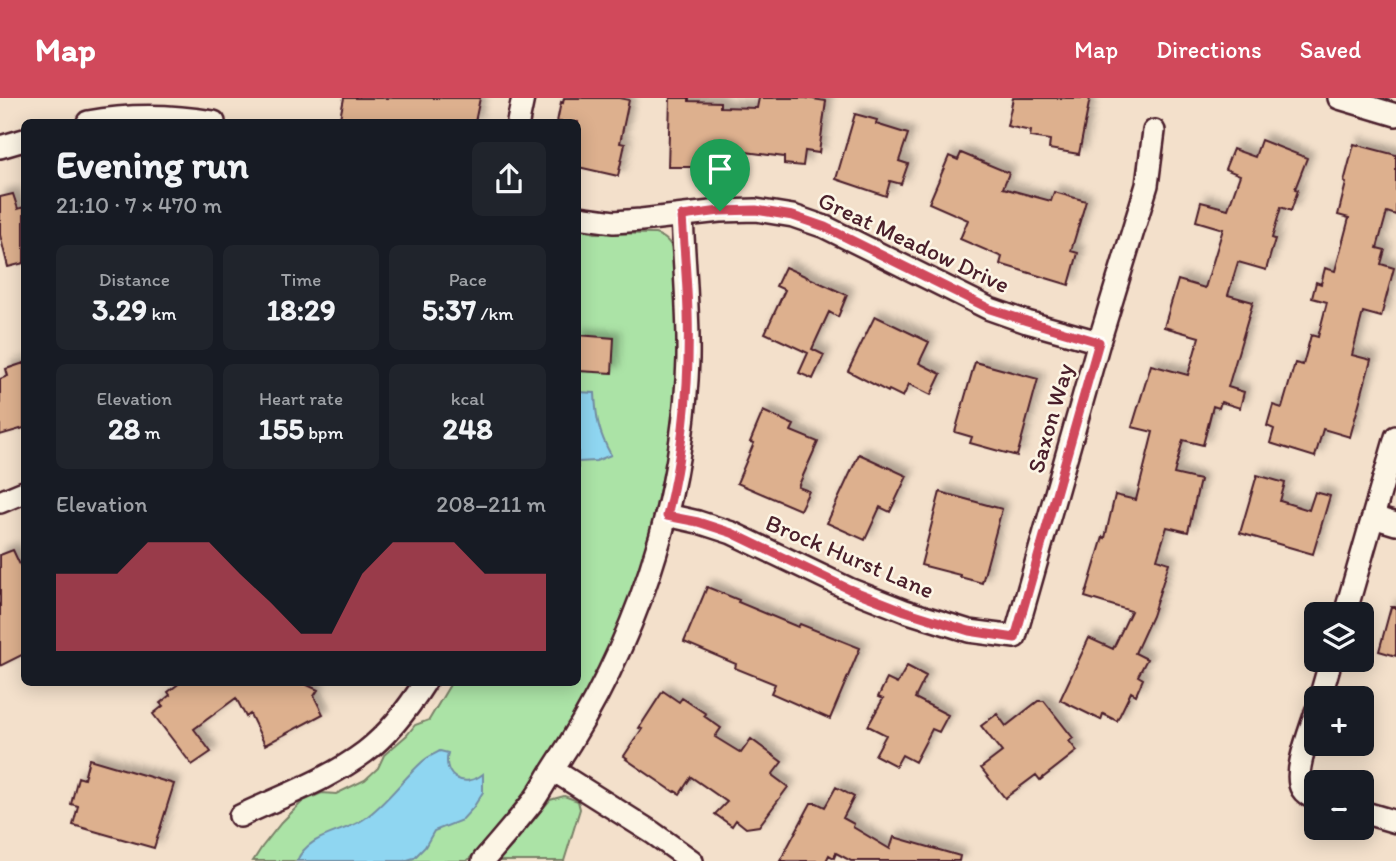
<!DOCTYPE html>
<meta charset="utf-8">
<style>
body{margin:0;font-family:Itim,sans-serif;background:#20242c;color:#f1f3f6;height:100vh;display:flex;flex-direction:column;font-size:26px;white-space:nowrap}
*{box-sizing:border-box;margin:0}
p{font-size:23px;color:#9ea1a6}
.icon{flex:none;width:38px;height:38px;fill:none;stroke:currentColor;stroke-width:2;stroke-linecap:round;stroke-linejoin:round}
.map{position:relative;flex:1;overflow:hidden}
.details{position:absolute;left:21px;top:21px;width:560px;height:567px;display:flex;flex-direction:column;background:#171b24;border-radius:10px;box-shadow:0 4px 18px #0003}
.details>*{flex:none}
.controls{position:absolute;left:1304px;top:504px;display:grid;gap:14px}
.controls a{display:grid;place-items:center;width:70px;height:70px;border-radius:10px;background:#171b24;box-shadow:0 4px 18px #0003;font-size:35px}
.pin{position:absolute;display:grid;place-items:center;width:60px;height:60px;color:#fff;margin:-72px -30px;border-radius:50% 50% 50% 0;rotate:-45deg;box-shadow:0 0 7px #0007}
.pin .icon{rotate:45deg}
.round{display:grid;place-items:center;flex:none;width:74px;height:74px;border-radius:10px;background:#20242c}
.summary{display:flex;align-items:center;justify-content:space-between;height:119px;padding:0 35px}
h1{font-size:38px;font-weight:800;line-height:52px}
.metrics{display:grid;grid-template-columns:repeat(3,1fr);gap:10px;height:119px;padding:7px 35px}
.metrics div{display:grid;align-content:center;border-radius:10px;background:#20242c;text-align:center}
.metrics b{font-size:30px;font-weight:800}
.metrics small{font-size:19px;font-weight:400}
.metrics p{font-size:19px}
.chart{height:196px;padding:14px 35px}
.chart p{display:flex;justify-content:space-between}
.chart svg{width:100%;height:126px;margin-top:7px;fill:#d1495b;opacity:.7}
header{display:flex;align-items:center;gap:42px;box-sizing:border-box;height:98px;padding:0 35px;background:#d1495b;color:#fff}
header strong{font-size:33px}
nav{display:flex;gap:38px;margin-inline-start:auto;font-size:24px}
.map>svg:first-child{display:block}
.green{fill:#abe3a6;stroke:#7a8168;stroke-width:2}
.water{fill:#8fd6f1;stroke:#738da2;stroke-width:2}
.building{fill:#ddb08e;stroke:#4a1f2b;stroke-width:2;filter:url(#shadow)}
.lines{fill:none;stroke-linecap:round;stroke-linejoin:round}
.street-casing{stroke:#4a1f2b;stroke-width:26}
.street{stroke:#fcf5e5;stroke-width:21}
.route-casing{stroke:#fff;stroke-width:14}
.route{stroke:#d1495b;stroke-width:9}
.labels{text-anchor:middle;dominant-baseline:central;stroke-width:5;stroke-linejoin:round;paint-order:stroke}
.street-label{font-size:24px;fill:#4a1f2b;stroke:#fcf5e5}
</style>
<header>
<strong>Map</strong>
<nav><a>Map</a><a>Directions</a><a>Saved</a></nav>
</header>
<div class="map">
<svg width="1396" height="763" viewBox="0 0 1396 763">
<defs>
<filter id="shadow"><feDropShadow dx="6" dy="-6" stdDeviation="3.5" flood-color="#0004"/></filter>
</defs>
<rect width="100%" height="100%" fill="#f3e0cb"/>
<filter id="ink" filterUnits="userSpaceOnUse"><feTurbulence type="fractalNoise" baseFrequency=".0143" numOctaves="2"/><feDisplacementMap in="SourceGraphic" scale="14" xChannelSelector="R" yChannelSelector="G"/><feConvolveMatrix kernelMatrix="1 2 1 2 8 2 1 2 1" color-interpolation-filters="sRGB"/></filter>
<g filter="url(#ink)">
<path class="green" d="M578,131l17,4 60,1c11,3 16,9 20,20l2,115 -8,79 -21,94 -30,87 -46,90 -46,73 -43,54 -16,15h-214l9,-14 19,-24 22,-22 19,-8 14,1 29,-14 13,-12 6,-13 23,-20 8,-10 14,-5 22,-37 127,-1z
M564,698l14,5 2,8 -16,52h-67l53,-61z"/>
<path class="water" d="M578,294l17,1c1,26 4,40 16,62l-15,6 -18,1z
M440,653l8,2c-6,24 16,36 35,21v18l-10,16 -11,12 -28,11 -9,16 -11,11 -10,3h-107c11,-27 45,-27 67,-42 23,-16 38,-39 58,-57 5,-5 12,-8 18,-11z"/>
<path class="building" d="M344,0h136l-5,24h-114l-21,-4z
M564,0h55l10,2 -9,43 5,1 -7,32 -40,-9v-45h-21l4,-20 2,1z
M670,0h19v3l31,1v5l37,1 2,-10h47l20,3 -7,52 -14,-2 -2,15 -19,-2v-7l-54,-7 -1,17h-61z
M1013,0h77l-11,56 -30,-5 1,-9 -20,-3 1,-6 -24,-5z
M855,16l22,6 -1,4 32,10 -9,27 9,3 -7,20 -11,-3 -4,15 -50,-17z
M1261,42l46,18 -12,31 3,1 -7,21 -10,-4 -9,31 3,1 -9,31 -28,-8 -10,33 25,7 -25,85 16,5 -4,16 -19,-6 -2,6 -6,-2 -10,39 -20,-5 -9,34 26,6 -12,52 -21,-5 -10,32 12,4 -17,53 -17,37 12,6 -9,17 5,3 -7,16 -5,-3 -14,29 -14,-7 -2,6 -41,-20 29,-62 24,11 18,-38 -46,-14 18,-60 2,1 10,-43 21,5 17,-68 -21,-5 19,-62 37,10 11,-38 -35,-10 14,-47 27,8 18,-59 -27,-8 5,-19 27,7 12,-34 -15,-6 8,-20 22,8z
M1354,46l42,11v60l-9,-3 -10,36 8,2 -4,14 13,4 -13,49 -18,-5 -11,43 19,5 -21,77 -27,-8 -8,28 -45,-14 4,-14 -7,-3 6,-21 9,3 13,-45 8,2 8,-30 7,2 9,-35 -15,-4 4,-16 5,2 4,-16 10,3 14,-53 -11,-3 8,-32 -2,-1z
M961,55l48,20 -6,15 48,13 3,-9 32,9 -15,50 7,2 -9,32 -69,-21 2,-7 -42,-18 8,-19 -39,-17 20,-47 9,4z
M13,96l5,15 6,-2v56l-16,4 -8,-32v-38z
M785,169l62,28 -9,22 -9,-5 -17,37 12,6 -11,24 -14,-6 9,-20 -43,-20 20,-43 -9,-4z
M875,218l54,26 -10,21 22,11 -10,21 -22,-11 -6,13 -14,-7 -1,2 -40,-21z
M578,237l36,3 -2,35 -34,-2z
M975,264l63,17 -21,77 -47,-13 2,-6 -17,-5z
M24,265v65l-24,7v-56l8,-3 -2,-7z
M763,313l31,14 -3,6 27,11 -20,45 11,4 -9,19 -63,-27 17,-40 -4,-1z
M859,356l48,22 -17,36 -10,-5 -15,33 -38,-17z
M1257,377l28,8 -5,18 29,9 6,-18 15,4 -17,58 -73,-21z
M940,394l62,17 -20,74 -22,-6v-2l-39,-10z
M13,452l7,15 4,-2v91l-24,12v-111z
M707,489l32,13 -1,2 60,25 2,-3 60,24 -30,71 -59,-26 4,-9 -40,-16 1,-4 -52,-22z
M1391,509h5v49l-17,-5z
M907,568l19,10 -11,22 33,17 -9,17 -7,-3 -17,33 -13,-7 -6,11 -21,-11 11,-20 -18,-9 15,-27 -5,-2 9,-18 10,5z
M181,584h120l17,8 -4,6 9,18 -58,31 -15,-31 -4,3 -10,-19 -42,31 17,23 -19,13 -39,-51 10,-8 -3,-3 10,-8 -2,-3z
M663,593l16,11 3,-4 24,16 -2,2 17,12 -6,9 26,16 10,-14 31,23 -10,13 16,12 -29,39 -13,2 -10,-8 -4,6 -17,-12 12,-12 -36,-25 -11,17 -5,-3 -1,1 -48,-33 1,-1 -3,-2 18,-27 -3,-1z
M1038,603h6l29,37 -4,3 8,10 -37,29 -4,-5 -31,23 -24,-30 21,-16 -21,-26 16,-12 9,12z
M89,661l85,25 -20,64 -81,-23 5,-19 -7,-2 7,-27 6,2z
M836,689l18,10 -11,21 11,6 -1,3 37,22 4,-12 66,19 -1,5h-108l-15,-8 -2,5 -5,-3 -3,6h-46l31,-58h6l8,4z"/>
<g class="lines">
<defs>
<path id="street" d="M1339,0l57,17
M88,24c42,-8 84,-7 126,0
M518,24l5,-24
M0,49l24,-7
M578,119l36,5 27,-2 79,-9 36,-1 37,6 32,11 165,82 37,13 72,20
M0,404l24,-10
M667,417l31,7 34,11 117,56 56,22 64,20 46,6 84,-295 48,-157 7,-54
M1373,419l23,7
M1345,516l51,-177
M1320,600l11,-38
M1316,614c-5,17 -24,62 -14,77 3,5 9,8 14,10
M553,672l100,63 39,28
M1362,714l34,10
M240,718c42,-20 88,-36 125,-64 25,-19 43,-43 60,-70
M483,763c17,-20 35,-40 51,-61 7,-10 13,-21 20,-32 81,-122 129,-262 134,-409 1,-47 -4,-95 -6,-143"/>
</defs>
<use href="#street" class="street-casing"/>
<use href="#street" class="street"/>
</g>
</g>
<g class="lines" filter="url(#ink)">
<defs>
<path id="route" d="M756,112l37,6 32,11 165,82 37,12 72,21 -84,296 -46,-7 -64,-20 -56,-22 -117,-56 -34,-11 -31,-6c16,-65 23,-137 21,-203 -1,-33 -4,-65 -6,-97l38,-5z"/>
</defs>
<use href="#route" class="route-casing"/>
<use href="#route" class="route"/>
</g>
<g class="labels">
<g class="street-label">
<text transform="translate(914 144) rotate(25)">Great Meadow Drive</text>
<text transform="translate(1050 320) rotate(-74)">Saxon Way</text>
<text transform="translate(850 458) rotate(23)">Brock Hurst Lane</text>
</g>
</g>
</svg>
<div class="controls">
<a><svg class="icon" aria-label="layers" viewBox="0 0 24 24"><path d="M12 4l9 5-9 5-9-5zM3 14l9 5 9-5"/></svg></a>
<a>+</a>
<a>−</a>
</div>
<div class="pin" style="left:720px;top:113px;background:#1e9e55"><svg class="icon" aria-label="arrive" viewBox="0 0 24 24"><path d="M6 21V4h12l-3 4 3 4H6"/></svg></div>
<section class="details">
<div class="summary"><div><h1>Evening run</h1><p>21:10 · 7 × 470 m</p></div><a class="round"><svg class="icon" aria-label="share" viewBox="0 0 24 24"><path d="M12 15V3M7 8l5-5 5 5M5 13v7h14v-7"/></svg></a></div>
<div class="metrics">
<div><p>Distance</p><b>3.29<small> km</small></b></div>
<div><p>Time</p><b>18:29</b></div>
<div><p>Pace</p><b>5:37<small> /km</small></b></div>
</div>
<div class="metrics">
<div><p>Elevation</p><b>28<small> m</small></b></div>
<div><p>Heart rate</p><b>155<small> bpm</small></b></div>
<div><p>kcal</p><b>248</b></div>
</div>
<div class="chart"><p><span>Elevation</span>208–211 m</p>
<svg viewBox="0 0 160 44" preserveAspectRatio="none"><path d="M0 44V17L10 17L20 17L30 6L40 6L50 6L60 17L70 27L80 38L90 38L100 17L110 6L120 6L130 6L140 17L150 17L160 17V44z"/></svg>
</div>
</section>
</div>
